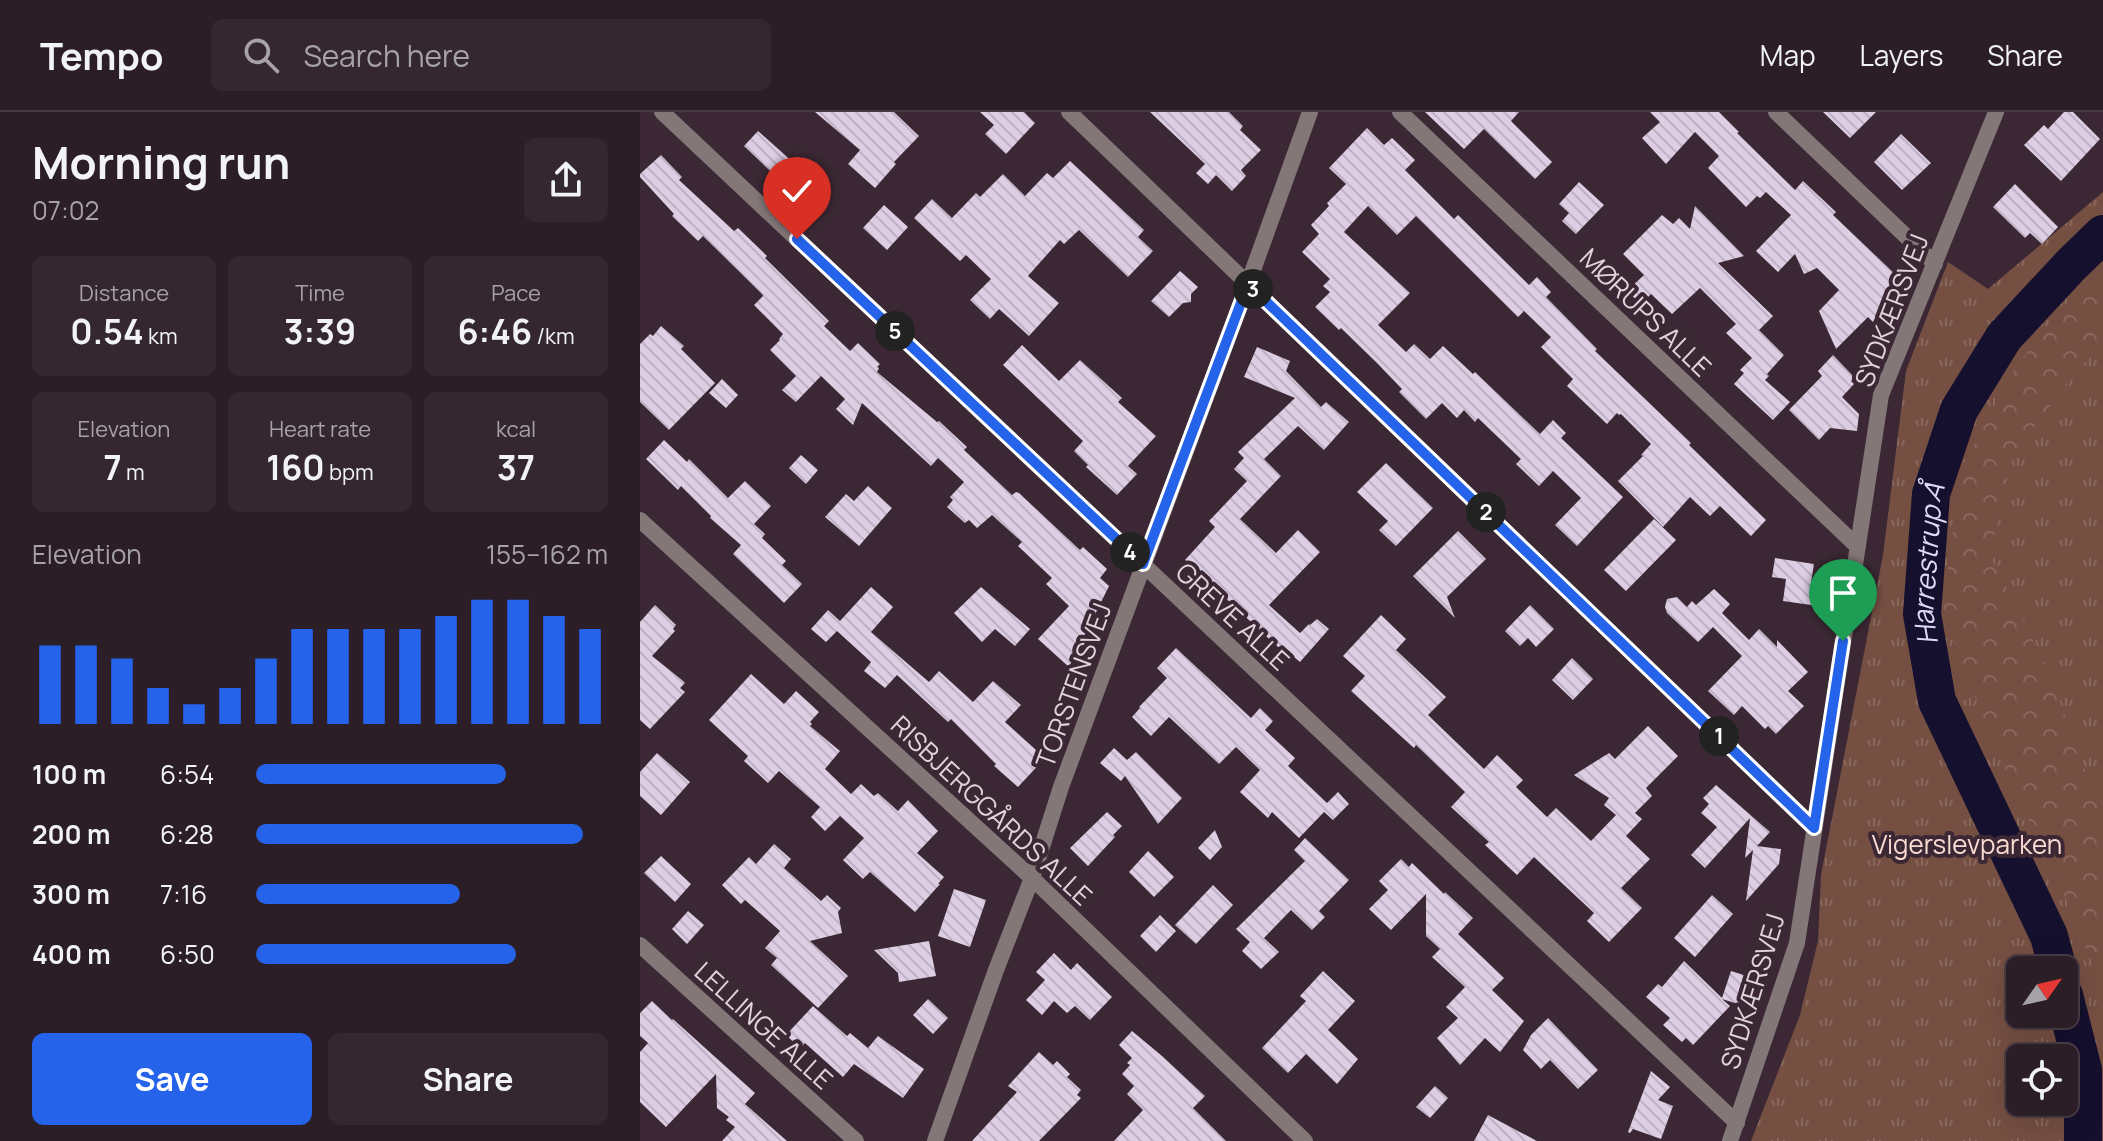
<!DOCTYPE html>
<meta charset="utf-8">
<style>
body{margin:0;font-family:Manrope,sans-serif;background:#34272f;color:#f1f3f6;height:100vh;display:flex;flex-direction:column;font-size:30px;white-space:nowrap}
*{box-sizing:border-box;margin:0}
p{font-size:26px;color:#a6a2a7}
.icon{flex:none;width:44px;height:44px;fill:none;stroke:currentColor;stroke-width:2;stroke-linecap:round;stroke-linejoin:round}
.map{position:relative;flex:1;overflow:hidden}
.sheet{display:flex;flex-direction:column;background:#2c1e27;width:640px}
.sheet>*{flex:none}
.needle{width:52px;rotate:56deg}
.fabs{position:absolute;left:1366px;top:844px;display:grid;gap:16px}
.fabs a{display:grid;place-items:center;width:72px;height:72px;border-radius:12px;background:#2c1e27;box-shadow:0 8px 32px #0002,0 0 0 2px #483c44;font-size:40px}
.pin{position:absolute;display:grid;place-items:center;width:68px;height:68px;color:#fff;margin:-82px -34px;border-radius:50% 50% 50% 0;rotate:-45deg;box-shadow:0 0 8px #0007}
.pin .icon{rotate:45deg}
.km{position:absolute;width:40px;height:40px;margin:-20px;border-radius:50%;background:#222;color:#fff;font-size:22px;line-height:40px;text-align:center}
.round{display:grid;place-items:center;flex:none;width:84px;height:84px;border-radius:12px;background:#34272f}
.head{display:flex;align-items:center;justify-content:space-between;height:136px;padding:0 32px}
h1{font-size:44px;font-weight:700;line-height:60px}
.stats{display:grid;grid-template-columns:repeat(3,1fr);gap:12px;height:136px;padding:8px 32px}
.stats div{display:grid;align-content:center;border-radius:12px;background:#34272f;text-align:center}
.stats b{font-size:34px;font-weight:700}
.stats small{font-size:22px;font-weight:400}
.stats p{font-size:22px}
.chart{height:224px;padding:16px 32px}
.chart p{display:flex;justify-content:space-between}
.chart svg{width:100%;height:144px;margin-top:8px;stroke:#2563eb;stroke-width:6}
.primary-button{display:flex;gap:16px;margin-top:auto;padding:16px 32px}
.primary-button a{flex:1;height:92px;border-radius:12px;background:#2563eb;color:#fff;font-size:32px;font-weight:700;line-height:92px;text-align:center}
.primary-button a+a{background:#34272f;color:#f1f3f6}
ul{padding:0 32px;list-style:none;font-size:26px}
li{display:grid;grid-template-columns:128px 96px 1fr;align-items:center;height:60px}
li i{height:20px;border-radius:10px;background:#2563eb}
header{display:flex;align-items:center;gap:48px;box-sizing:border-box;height:112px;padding:0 40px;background:#2c1e27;border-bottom:2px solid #483c44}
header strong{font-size:38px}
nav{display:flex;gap:44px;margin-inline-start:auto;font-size:28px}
.search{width:560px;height:72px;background:#34272f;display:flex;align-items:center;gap:20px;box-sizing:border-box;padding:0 28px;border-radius:12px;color:#a6a2a7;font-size:30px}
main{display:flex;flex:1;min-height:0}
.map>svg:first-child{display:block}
.grass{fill:url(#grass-tufts);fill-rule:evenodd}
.forest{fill:url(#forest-crowns)}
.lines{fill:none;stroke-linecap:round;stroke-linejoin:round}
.river{stroke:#14102e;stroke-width:38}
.building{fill:url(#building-back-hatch)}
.street{stroke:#847778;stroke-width:16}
.route-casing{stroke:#fff;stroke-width:16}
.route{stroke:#2563eb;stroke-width:10}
.labels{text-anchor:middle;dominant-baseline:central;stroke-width:8;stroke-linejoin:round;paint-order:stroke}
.street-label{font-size:26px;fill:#e0d4db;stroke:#3b2834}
.park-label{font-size:26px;fill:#f9dbd2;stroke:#3b2834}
.water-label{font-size:28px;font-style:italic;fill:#dbdbf5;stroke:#3b2834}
</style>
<header>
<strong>Tempo</strong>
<div class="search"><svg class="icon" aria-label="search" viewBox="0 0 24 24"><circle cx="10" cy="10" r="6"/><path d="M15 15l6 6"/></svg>Search here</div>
<nav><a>Map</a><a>Layers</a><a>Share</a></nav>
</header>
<main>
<section class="sheet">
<div class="head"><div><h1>Morning run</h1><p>07:02</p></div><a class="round"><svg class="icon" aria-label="share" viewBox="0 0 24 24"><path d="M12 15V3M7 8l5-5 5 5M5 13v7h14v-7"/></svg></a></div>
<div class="stats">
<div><p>Distance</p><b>0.54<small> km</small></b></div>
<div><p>Time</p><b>3:39</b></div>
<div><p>Pace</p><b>6:46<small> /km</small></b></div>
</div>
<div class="stats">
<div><p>Elevation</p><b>7<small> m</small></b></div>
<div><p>Heart rate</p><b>160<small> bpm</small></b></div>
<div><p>kcal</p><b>37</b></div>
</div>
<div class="chart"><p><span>Elevation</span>155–162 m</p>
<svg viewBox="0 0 160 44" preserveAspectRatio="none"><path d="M5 44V20M15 44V20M25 44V24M35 44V33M45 44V38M55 44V33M65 44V24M75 44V15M85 44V15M95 44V15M105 44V15M115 44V11M125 44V6M135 44V6M145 44V11M155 44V15"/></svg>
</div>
<ul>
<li><b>100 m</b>6:54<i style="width:71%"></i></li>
<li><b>200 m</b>6:28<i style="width:93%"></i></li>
<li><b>300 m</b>7:16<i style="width:58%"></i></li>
<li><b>400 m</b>6:50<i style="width:74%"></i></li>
</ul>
<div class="primary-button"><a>Save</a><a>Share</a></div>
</section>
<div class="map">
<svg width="1463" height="1029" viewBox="0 0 1463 1029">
<defs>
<pattern id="grass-tufts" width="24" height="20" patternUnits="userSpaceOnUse" patternTransform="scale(2)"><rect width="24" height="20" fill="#754f42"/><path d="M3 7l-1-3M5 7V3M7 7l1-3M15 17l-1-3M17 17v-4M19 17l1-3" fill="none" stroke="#88675d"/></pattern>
<pattern id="forest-crowns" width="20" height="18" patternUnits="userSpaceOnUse" patternTransform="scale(2)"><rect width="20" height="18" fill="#754f42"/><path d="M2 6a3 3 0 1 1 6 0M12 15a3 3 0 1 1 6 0" fill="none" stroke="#88675d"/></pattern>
<pattern id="building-back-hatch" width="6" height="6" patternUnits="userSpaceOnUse" patternTransform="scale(2)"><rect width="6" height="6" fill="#ddcee4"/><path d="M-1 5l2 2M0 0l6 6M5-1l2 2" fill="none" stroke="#beb2c4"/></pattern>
</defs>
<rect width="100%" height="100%" fill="#3b2834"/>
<path class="grass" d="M1463,80v949h-352l49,-126 18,-74 3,-66 62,-320 23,-184 42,-109 40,27zM1380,858h44v44h-44zM1380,946h44v44h-44z"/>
<path class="forest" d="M1463,146v87l-28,27 -63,86 -22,98 59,116 53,143 1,174 -38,-92 -75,-160 -47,-129 18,-138 54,-102z"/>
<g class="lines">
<g class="river">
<path id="s1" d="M1418,858l-9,-34 -112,-235 -15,-87 9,-120 28,-84 45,-73 67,-72 32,-31"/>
<path d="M1424,883l19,75v71"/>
</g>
</g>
<path class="building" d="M175,0h79l25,24 -25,26 2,2 -21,24 -27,-24 12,-14z
M340,0h44l11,11 -29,31 -21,-20 9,-9z
M510,0h79l14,14 -3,4 21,20 -20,20 5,6 -14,15 -16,-16 -8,9 -12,-11 9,-9z
M785,0h94l-8,9 41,41 -17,17 -51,-50 -20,20z
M1010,0h69l20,20 -2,1 58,57 8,-9 33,31 -3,3 63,60 -23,47 -5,-5 -32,32 -17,-38 20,-21 -22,-22 -13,6 -9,-20 -17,18 -22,-21 35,-36 -25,-23 -6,6 -3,-2 -11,11 -38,-39 11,-12 -24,-24 -29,32 -24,-26 18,-16z
M1183,0h53l-26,26z
M1424,0h9l27,27 -39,42 -37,-36 20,-20 4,4z
M727,16l17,17 8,-7 23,22 -10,10 49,49 4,-4 71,70 8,-8 14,15 -5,5 51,52 -2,2 96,92 -2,2 77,75 -15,16 -31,-30 -10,10 -20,-19 -27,30 -45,-46 25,-25 -2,-1 10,-11 -30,-30 -2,1 -2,-2 -10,11 -40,-38 6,-7 -32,-32 10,-10 -27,-26 -6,6 -102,-101 -19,19 -29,-29 -24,26 66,61 -32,32 28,27 8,-8 16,15 13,-13 30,28 2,-2 65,62 13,-14 13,13 -5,5 62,59 -46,49 -22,-21 26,-27 -28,-27 -14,15 -23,-22 5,-5 -43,-41 -3,4 -11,-12 -7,8 -15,-15 -16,16 -27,-27 3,-3 -25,-26 -36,-35 -2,2 -24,-23 15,-15 -7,-6 7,-7 -28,-27 17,-18 -8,-9 18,-19 -2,-3 19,-19 -17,-16z
M118,19l46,41 -16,16 -44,-42z
M1261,22l30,29 -29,27 -28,-28z
M21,43l21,22 -3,3 55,51 4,-3 29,28 -2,2 64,63 -5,5 26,25 8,-8 22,21 -3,3 2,1 -2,4 60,50 2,-1 28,26 -3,3 48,45 4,-3 3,1 61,57 3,-3 24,22 -7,9 9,8 -40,81 -31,-28 31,-33 -23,-22 6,-6 -34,-32 4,-4 -30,-27 -15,13 -8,-8 -4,3 -18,-16 6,-7 -3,-3 14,-15 -26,-24 -7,8 -69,-63 -9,22 -17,-16 9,-10 -24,-23 -25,26 -14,-12 14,-14 -26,-26 10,-10 -1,-1 4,-5 -29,-29 9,-9 -1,-2 -59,-58 -5,5 -26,-25 2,-2 -34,-37v-3z
M430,49l74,69 -6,7 15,14 -25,26 -49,-47 -15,14 -4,-4 -32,36 31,27 -30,33 -30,-27 -9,10 -20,-19 21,-21 -25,-24 -6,6 -46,-43 18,-19 20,19 24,-25 4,4 23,-23 22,22 22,-23 6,5z
M939,70l25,23 -28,29 -14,-13 7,-8 -10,-9z
M1375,72l43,43 -16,17 -12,-11 -5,5 -32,-31z
M244,93l24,22 -21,23 -24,-22z
M1055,94l49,50 -26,7 55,53 -14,14 25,25 -17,19 2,2 -4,4 25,22 -17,18 -39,-36 10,-11 -4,-3 12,-12 -26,-25 10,-9 -36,-36 -28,26 -21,-20 -10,10 -14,-13 17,-16 -21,-21 39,-39 11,9 6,-6 11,11z
M540,159l18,16 -7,7v8l-8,1 -14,14 -18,-16z
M21,214l23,20 -3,3 34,34 -46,47 -29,-28v-58l10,-10 3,2z
M382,233l37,36 21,-21 42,38 -4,4 38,34 -28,30 9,8 -20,21 -31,-28 2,-2 -14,-14 9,-10 -80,-76z
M617,235l33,14 -4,10 35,36 5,-5 23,20 -25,28 -26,-24 -34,33 17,17 -41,43 36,34 22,-23 22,22 -51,53 31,28 9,-9 1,1 7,-6 12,10 -29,33 -11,-9 -2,2 -21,-19 -81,-76 30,-33 -6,-6 38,-40 -13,-12 10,-11 -6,-6 57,-54 -51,-21z
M1193,243l21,22 -3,4 3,3 -12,13 17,17 -2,17 -27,-3 -11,12 -30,-30 33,-34 -4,-5z
M82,267l16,16 -12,13 -17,-15z
M24,328l23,22 2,-3 39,39 17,-17 26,25 -17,18 11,10 -3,4 24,23 -4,4 20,19 -18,19 -51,-49 8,-9 -31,-27 1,-2 -30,-30 -3,4 -32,-31z
M161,343l17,15 -12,14 -17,-16z
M746,351l47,45 -37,38 -17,-16 9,-9 -31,-29z
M228,374l24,22 -33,38 -34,-29 21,-23 8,7z
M1014,407l22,21 -50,51 -22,-21z
M818,419l28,28 -39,38 8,21 -42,-42z
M1135,446l39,6 -3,19 10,2 -3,21 -35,-5 3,-22 -14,-2z
M231,475l22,20 -22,25 58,50 10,-11 34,31 20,-21 28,24 -16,17 40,36 -27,29 -24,-21 2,-2 -45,-45 -3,3 -51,-47 -12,13 -21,-17 7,-9 -34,-31 -11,11 -15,-13 17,-19 12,11z
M341,475l49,42 -15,17 -20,-17 -13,13 -28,-29z
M1074,477l16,15 -8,9 27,27 10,-11 18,18v-7l31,32 -20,19 16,15 -28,28 -8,-8 -3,3 -23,-23 -8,9 -26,-24 34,-35 -29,-29 -15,15 -31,-29 -2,-6 2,-8 10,-2 10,10 5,-6 4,4z
M15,493l21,20 -3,4 2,2 -23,25 30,24 3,3 -5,5 5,4 -35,37 -10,-9v-98z
M890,493l24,24 -18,18 -8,-9 -8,8 -15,-15z
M741,503l25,24 -10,11 50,47 -18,18 56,54 13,-14 26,25 -7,7 31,30 9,-9 35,33 25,-26 -12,-10 5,-7 -35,-23 35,-22 6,6 33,-33 30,30 -32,32 6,8 -17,17 7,6 -16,17 24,23 -29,29 21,20 -33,34 -22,-21 7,-8 -60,-56 -17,18 -32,-30 4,-3 -38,-35 14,-15 -49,-47 -2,3 -63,-57 14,-15 -22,-20z
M536,536l75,70 9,-10 13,13 -8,9 30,28 -7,8 39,37 11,-11 11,12 -16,16 -9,-8 -25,26 -27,-26 -4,6 -28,-26 20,-22 -24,-23 -17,17 -50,-47 -18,19 -19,-19 8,-9 -1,-1 28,-29 -10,-10z
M932,546l21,21 -20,21 -21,-20z
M111,562l33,30 12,-13 23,21 -9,10 2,2 -2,2 30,25 -15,18 26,25 10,-10 13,12 4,-3 20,18 10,-11 30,31 -21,22 27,24 -6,7h2l-25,28 -45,-40 -7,7 -20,-19 21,-22 -24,-22 -15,15 -14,-14 9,-10 -41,-36 -11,12 -24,-22 4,-5 -39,-36z
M474,636l13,12 9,-8 46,46 -24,26 -33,-48 -4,5 -21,-18z
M17,641l33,29 -29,33 -21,-19v-24z
M1076,673l54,47 -13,14 24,3 -2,15 -33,37 7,-51 -8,8 5,-40 -45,50 -14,-13 26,-28 -16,-14 8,-9 -6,-6z
M467,700l15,14 -9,9 2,2 -27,29 -18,-18z
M575,718l7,17 -12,13 -12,-12z
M665,726l44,42 -30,31 6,6 -13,13 -21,-20 -27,28 15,14 -18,17 -19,-18 8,-9 -14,-13 69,-68 -11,-11z
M134,732l17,15 -7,9 37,33 6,-6 14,13 -3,4 4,21 -32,8 38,35 -30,32 -47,-43 6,-7 -12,-10 15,-17 -35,-31 -4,4 -19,-19 27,-28 7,7z
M508,739l26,26 -20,20 -25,-25z
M21,744l30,28 -16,18 -31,-29z
M761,747l8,8 3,-4 32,31 1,-2 28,26 -15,16 46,44 -12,12 32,31 -24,31 -15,-14 -25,27 -23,-27 21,-20 -12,-11 19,-20 -33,-30 8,-8 -14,-13v-42l-35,36 -22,-21 19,-19 -9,-9z
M573,773l20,20 -37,39 -21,-19z
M314,777l32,11 -16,47 -32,-11z
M1072,783l21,19 -38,43 -21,-19z
M48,799l16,14 -17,19 -15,-15z
M520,803l16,16 -20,21 -16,-16z
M289,829l7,35 -37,6 -1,-9 -24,-23z
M414,841l17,17 6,-7 35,34 -22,23 -15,-14 -8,7 -13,-12 -12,14 -16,-15 19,-20 -9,-8z
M1044,849l38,37 9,-27 19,6 -9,28 -19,-6 8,7 -37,39 -7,-7 -4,4 -19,-17 7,-7 -24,-21 12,-13 4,3z
M683,859l32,30 -27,29 30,29 -21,25 -31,-30 -18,19 -26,-25 44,-47 -6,-5z
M288,887l20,19 -15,16 -20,-19z
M12,889l20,19 1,-1 82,74 -10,11 42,37h-65l13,-14 -9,-7 3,-3 -12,-9 -1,-34 -50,53 -26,-25v-50l8,-9 -8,-7v-23z
M173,894l34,30 3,-3 18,15 10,-12 46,33 -21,29 -49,-34 -11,13 -38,-34 -5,5 -14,-13z
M908,906l50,52 -20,19 -28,-29 -9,9 -18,-19 8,-15z
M492,919l30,25 43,40 -12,12 33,33h-112l29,-31 -16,-16 7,-8 -12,-12 8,-9 -3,-2 5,-5 -13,-13z
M399,940l14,13 4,-4 13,13 -3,3 14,13 -4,5 4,3 -42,43h-67l45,-49 -9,-6z
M1011,959l19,16 -12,13 15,6 -12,33 -28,-10 -3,4 -2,-1z
M795,974l13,12 -18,20 -14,-11z
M848,1003l49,26h-63z"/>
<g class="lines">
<path class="street" d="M22,0l1075,1011
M429,0l745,716
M760,0l458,435
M1136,0l159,152
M0,408l392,358 273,263
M0,833l216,196
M295,1029l61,-171 36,-92 29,-91 187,-503 62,-172
M1090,1029l67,-198 84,-548 115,-283"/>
</g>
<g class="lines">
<defs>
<path id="route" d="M157,127l346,325 105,-280 566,544 29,-187"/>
</defs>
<use href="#route" class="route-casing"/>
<use href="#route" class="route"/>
</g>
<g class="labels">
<g class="street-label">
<text transform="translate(1251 198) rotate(-69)">SYDKÆRSVEJ</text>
<text transform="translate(1006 200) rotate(44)">MØRUPS ALLE</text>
<text transform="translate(593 504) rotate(43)">GREVE ALLE</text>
<text transform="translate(433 573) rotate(-70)">TORSTENSVEJ</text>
<text transform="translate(352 698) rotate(43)">RISBJERGGÅRDS ALLE</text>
<text transform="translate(1112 879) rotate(-73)">SYDKÆRSVEJ</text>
<text transform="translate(124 913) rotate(42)">LELLINGE ALLE</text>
</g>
<g class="park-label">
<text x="1327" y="732">Vigerslevparken</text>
</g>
<g class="water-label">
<text stroke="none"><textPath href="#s1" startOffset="434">Harrestrup Å</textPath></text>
</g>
</g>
</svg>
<div class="fabs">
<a><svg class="needle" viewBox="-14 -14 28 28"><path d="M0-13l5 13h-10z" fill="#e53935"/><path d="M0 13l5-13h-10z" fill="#a6a2a7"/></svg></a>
<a><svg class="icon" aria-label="locate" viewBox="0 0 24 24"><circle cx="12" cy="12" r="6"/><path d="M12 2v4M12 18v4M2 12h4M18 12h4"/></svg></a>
</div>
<div class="pin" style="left:1203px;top:529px;background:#1e9e55"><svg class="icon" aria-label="arrive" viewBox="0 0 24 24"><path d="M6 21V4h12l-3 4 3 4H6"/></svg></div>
<div class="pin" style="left:157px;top:127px;background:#d93025"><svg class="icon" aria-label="check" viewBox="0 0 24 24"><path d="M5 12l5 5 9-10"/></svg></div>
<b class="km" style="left:1079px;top:624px">1</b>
<b class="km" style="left:846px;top:400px">2</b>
<b class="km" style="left:613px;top:177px">3</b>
<b class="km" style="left:490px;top:440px">4</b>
<b class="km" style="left:255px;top:219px">5</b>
</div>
</main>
